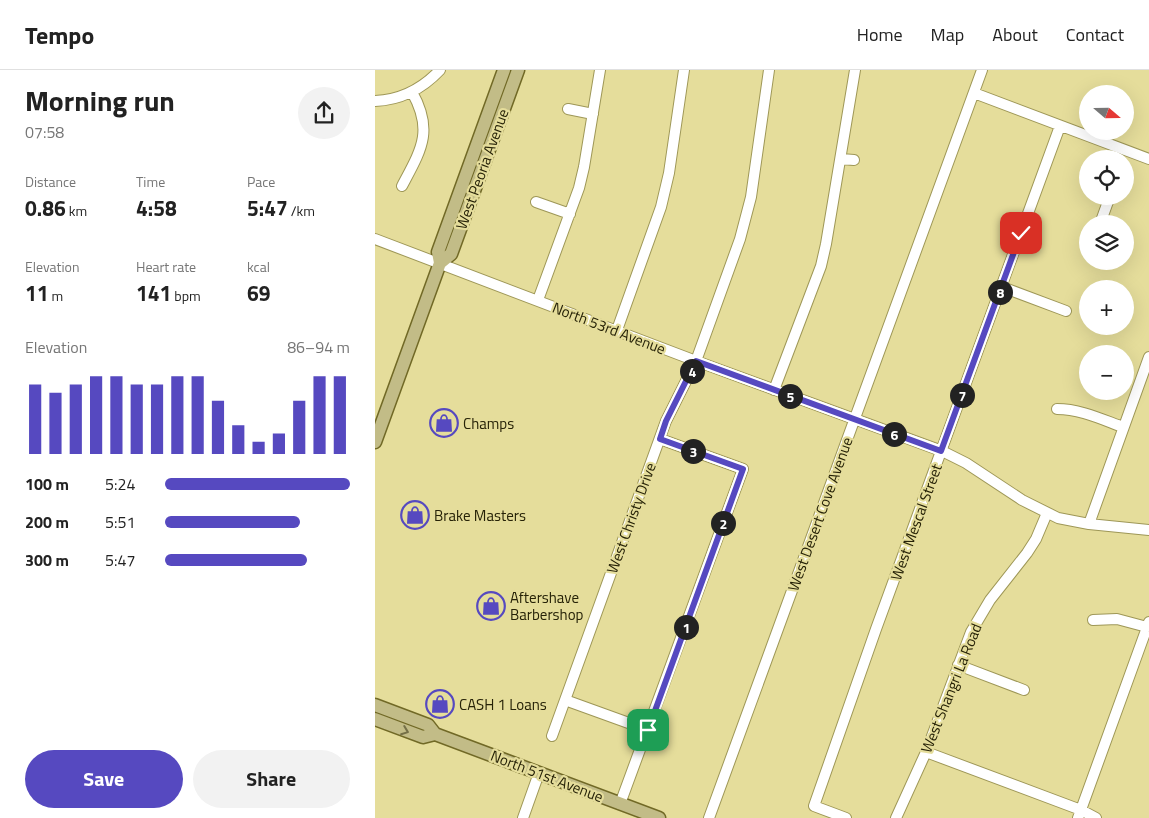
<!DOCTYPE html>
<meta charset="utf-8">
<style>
body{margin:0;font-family:"Titillium Web",sans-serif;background:#f2f2f2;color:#222;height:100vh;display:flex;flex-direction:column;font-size:19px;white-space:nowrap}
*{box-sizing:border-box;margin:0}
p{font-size:16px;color:#767676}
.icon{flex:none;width:28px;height:28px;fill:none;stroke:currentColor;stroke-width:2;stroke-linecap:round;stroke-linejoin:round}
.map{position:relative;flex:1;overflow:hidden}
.details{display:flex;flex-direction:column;background:#fff;width:375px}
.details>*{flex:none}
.needle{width:32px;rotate:110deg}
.controls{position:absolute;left:704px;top:15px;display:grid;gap:10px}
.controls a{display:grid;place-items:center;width:55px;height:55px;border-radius:50%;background:#fff;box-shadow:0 5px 20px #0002;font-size:25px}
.pin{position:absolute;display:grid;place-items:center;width:42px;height:42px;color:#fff;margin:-21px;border-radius:10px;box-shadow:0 2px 8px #0006}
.km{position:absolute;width:25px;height:25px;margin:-12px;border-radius:50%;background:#222;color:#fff;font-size:14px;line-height:25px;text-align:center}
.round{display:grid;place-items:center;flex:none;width:52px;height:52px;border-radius:26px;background:#f2f2f2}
.summary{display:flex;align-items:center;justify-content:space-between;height:85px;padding:0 25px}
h1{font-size:28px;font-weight:700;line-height:38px}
.metrics{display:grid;grid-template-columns:repeat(3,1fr);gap:8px;height:85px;padding:5px 25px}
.metrics div{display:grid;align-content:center}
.metrics b{font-size:21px;font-weight:700}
.metrics small{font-size:14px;font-weight:400}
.metrics p{font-size:14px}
.chart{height:140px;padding:10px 25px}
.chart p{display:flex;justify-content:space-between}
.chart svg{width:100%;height:90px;margin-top:5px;stroke:#5649c0;stroke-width:6}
.action{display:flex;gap:10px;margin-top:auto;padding:10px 25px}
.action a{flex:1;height:58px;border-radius:30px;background:#5649c0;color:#fff;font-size:20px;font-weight:700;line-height:58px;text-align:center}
.action a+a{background:#f2f2f2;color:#222}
ul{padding:0 25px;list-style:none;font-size:16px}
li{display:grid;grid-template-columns:80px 60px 1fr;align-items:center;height:38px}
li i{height:12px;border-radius:6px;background:#5649c0}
header{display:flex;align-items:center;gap:30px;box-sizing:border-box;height:70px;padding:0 25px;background:#fff;border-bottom:1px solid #e0e0e0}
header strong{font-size:24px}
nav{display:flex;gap:28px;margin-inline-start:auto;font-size:18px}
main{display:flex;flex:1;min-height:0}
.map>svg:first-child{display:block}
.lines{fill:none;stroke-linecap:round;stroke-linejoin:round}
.minor-casing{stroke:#9e9757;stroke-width:12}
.major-casing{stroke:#716926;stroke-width:15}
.minor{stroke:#fff;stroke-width:10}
.major{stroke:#c2bc87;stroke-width:12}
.oneway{stroke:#746f47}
.route-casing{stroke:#fff;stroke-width:10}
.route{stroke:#5649c0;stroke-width:6}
.labels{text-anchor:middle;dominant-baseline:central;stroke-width:4.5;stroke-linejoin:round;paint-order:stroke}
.street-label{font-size:15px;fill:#262207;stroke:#e5dd9b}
.poi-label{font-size:15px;fill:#262207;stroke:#e5dd9b;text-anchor:start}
</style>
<header>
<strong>Tempo</strong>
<nav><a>Home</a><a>Map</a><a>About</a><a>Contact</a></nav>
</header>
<main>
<section class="details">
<div class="summary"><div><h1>Morning run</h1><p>07:58</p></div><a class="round"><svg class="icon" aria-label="share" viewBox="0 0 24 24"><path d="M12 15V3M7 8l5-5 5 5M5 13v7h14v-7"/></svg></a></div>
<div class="metrics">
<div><p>Distance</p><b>0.86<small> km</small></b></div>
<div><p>Time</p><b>4:58</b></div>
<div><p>Pace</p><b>5:47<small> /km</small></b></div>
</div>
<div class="metrics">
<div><p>Elevation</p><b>11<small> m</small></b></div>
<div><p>Heart rate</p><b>141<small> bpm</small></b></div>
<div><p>kcal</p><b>69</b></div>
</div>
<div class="chart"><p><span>Elevation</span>86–94 m</p>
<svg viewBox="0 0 160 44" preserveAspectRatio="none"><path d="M5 44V10M15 44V14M25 44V10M35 44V6M45 44V6M55 44V10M65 44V10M75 44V6M85 44V6M95 44V18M105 44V30M115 44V38M125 44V34M135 44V18M145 44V6M155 44V6"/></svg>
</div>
<ul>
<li><b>100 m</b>5:24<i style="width:100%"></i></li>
<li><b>200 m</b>5:51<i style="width:73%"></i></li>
<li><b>300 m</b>5:47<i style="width:77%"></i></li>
</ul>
<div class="action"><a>Save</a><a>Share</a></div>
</section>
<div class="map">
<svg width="774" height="748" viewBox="0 0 774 748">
<rect width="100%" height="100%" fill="#e5dd9b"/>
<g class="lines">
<defs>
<path id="minor" d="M599,23l175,66
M0,31c26,-1 48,-13 65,-31
M193,39l25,5
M466,89l13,1
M27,116c19,-36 32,-55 10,-94
M161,132l34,12
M726,151l9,-25
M0,169l321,122 246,90 24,12 56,37 36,18 31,6 60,6
M627,217l64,24
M163,230l41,-112 5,-21 16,-97
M242,260l44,-123 8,-34 15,-103
M399,320l47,-124 5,-22 29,-174
M682,339c23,0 44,10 66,18
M714,454l60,-167
M718,550l24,-1 30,8
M583,595l66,25
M190,630l83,30
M177,666l114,-315 30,-60 44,-122 11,-42 18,-127
M551,682l155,58 15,8
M245,734l123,-335 -83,-30
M148,748l16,-45
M334,748l273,-748
M471,748l-32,-12 62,-177 184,-503
M521,748l30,-66 45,-120 19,-32 37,-47 9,-14 11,-26
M703,748l71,-196"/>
<path id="major" d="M65,193l11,-9 67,-184
M0,372l65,-179 -2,-11 66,-182
M0,635l53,20 7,9 224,84
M0,649l48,18 12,-3"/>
</defs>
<use href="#minor" class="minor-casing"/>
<use href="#major" class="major-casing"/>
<use href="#minor" class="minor"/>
<use href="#major" class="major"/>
</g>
<defs><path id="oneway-chevron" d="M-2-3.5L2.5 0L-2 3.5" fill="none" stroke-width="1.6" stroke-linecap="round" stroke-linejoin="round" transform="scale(1.25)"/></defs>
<use class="oneway" href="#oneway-chevron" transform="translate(30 661) rotate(21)"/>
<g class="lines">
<defs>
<path id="route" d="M273,660l95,-261 -83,-30 6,-18 30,-60 245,90 80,-218"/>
</defs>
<use href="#route" class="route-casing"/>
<use href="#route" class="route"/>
</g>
<defs>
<symbol id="shop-ring" viewBox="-11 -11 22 22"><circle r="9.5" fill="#e5dd9b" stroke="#5649c0" stroke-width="1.5"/><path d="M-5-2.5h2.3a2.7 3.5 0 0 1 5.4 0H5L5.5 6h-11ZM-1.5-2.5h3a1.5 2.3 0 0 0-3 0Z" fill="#5649c0"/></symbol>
</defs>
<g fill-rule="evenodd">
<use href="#shop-ring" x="53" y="337" width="32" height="32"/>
<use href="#shop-ring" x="24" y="429" width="32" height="32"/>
<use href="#shop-ring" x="100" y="520" width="32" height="32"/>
<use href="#shop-ring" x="49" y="618" width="32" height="32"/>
</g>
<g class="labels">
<g class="street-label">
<text transform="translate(107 99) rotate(-70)">West Peoria Avenue</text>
<text transform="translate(234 258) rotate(21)">North 53rd Avenue</text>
<text transform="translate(445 444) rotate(-70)">West Desert Cove Avenue</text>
<text transform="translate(256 448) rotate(-70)">West Christy Drive</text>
<text transform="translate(541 452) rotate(-70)">West Mescal Street</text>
<text transform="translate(576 618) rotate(-68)">West Shangri La Road</text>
<text transform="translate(172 706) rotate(21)">North 51st Avenue</text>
</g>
<g class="poi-label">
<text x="88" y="353">Champs</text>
<text x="59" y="445">Brake Masters</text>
<text x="135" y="527">Aftershave<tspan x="135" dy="17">Barbershop</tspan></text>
<text x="84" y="634">CASH 1 Loans</text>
</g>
</g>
</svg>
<div class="controls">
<a><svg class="needle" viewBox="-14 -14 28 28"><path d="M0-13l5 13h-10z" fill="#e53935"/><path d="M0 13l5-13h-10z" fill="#767676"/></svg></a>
<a><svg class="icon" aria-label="locate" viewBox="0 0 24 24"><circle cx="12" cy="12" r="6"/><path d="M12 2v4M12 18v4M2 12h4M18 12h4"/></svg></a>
<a><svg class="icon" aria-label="layers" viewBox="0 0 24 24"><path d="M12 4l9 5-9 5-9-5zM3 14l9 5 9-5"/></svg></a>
<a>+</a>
<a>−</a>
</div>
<div class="pin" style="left:273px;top:660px;background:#1e9e55"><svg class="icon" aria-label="arrive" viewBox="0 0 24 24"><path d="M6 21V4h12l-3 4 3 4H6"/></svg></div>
<div class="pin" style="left:646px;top:163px;background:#d93025"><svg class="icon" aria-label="check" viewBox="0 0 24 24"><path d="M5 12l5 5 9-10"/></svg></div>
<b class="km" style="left:311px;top:557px">1</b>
<b class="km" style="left:348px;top:453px">2</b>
<b class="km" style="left:318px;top:381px">3</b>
<b class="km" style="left:317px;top:301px">4</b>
<b class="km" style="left:415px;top:326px">5</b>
<b class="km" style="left:519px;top:364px">6</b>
<b class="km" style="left:587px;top:325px">7</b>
<b class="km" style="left:625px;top:222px">8</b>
</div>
</main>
